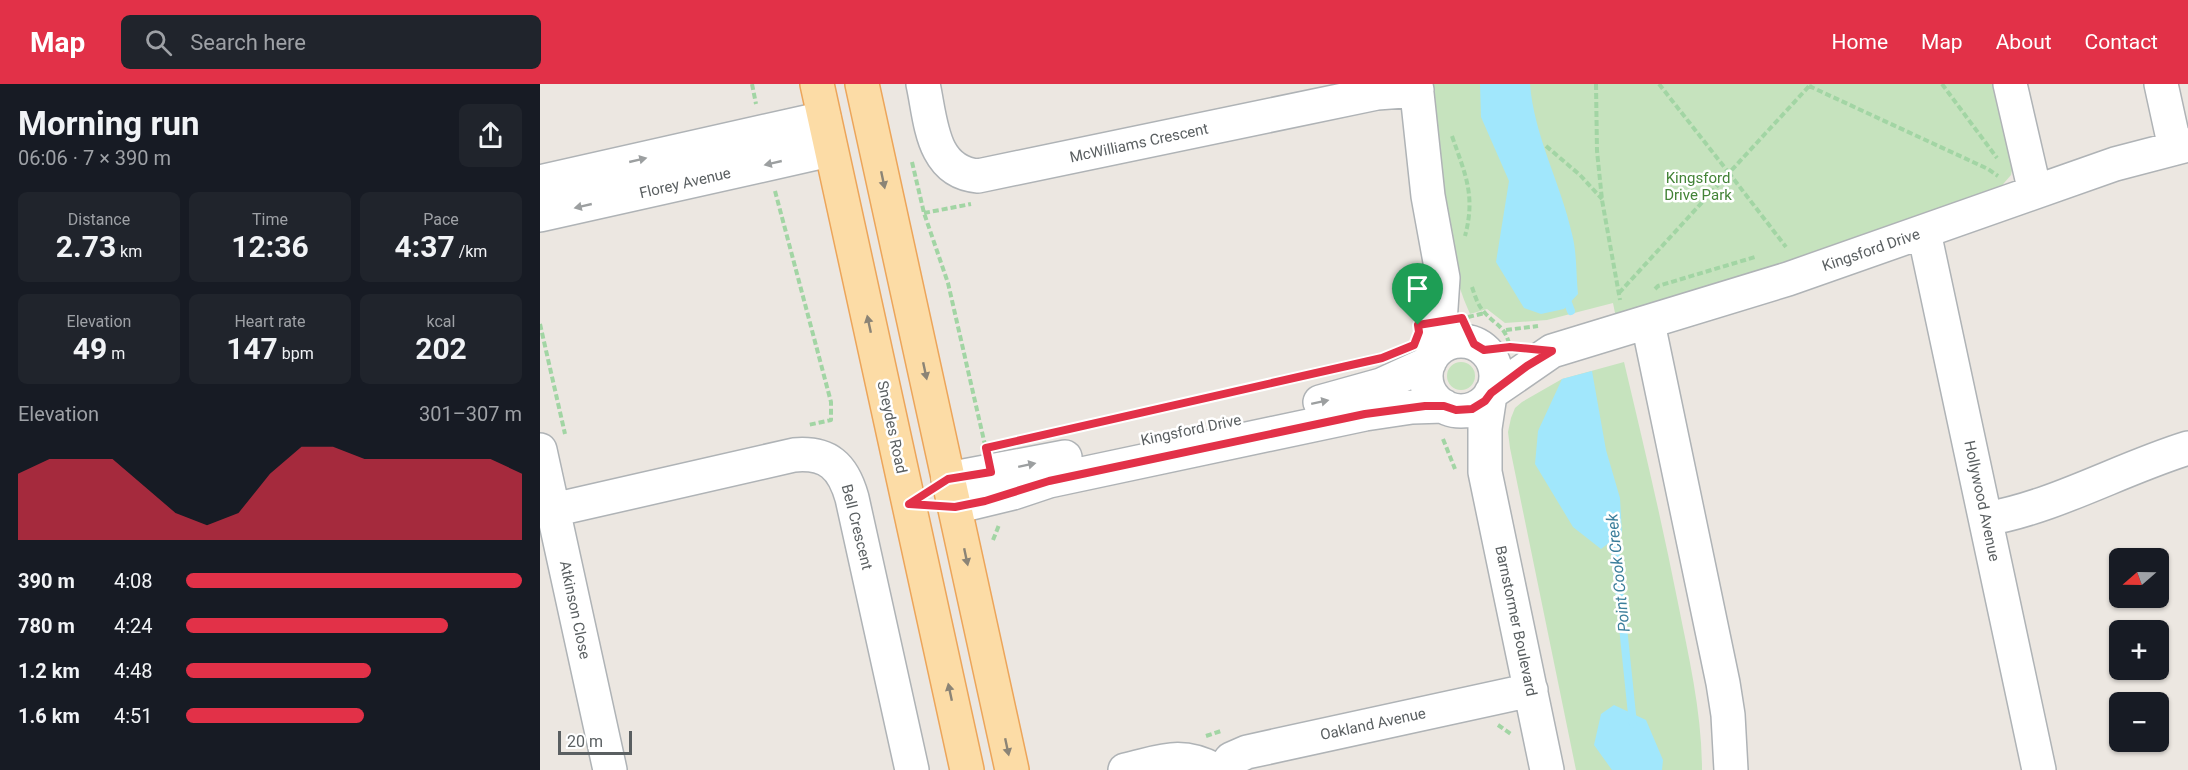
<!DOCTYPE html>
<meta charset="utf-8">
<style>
body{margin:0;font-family:Roboto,sans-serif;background:#20242c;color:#f1f3f6;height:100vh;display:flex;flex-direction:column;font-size:22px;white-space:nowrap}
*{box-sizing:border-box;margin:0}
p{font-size:20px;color:#9ea1a6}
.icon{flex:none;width:33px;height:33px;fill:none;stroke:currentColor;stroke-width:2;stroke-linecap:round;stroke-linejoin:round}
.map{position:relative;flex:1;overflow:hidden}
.side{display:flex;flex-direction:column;background:#171b24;width:540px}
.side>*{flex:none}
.needle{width:39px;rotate:250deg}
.fabs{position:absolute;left:1569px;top:464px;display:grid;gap:12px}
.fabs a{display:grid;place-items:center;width:60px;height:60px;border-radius:9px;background:#171b24;box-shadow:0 2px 4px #0004;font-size:30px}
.scale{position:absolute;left:18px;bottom:15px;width:74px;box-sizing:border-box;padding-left:6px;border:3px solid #5a5f61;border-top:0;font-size:16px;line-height:21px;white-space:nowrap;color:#5a5f61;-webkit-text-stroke:4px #fff;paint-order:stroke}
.pin{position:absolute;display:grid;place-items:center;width:51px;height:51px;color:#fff;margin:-62px -26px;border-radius:50% 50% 50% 0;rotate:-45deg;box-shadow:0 0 6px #0007}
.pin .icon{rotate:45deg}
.round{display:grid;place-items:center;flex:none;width:63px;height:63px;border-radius:9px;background:#20242c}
.summary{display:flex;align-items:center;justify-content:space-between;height:102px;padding:0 18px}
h1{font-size:33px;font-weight:700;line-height:45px}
.metrics{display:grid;grid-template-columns:repeat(3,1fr);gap:9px;height:102px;padding:6px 18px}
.metrics div{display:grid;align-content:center;border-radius:9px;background:#20242c;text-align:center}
.metrics b{font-size:30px;font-weight:700}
.metrics small{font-size:16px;font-weight:400}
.metrics p{font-size:16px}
.chart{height:168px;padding:12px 18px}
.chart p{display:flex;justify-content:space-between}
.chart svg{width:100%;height:108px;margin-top:6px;fill:#e23148;opacity:.7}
ul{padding:0 18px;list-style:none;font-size:20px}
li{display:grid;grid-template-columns:96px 72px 1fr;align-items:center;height:45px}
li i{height:15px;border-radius:8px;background:#e23148}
header{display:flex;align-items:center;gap:36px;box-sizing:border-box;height:84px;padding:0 30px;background:#e23148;color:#fff}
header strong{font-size:28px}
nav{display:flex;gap:33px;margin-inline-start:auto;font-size:21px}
.search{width:420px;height:54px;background:#20242c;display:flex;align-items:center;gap:15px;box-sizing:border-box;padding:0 21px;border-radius:9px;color:#9ea1a6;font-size:22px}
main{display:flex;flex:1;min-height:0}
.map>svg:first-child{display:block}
.green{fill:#c6e3be}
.water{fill:#a1e7fc}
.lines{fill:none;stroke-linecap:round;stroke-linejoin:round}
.stream{stroke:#a1e7fc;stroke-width:8}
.minor-casing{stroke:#afb3b6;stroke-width:36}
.major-casing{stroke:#eca55a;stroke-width:36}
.path{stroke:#a2d5a4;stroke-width:4;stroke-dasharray:6 3;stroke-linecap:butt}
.minor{stroke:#fff;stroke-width:33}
.major{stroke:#fcdca6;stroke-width:33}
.oneway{fill:#9c9fa0}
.oneway2{fill:#8b8476}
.route-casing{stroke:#fff;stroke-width:12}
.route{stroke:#e23148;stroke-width:8}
.labels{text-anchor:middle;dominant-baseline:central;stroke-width:5;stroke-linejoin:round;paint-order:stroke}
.street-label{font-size:15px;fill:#5a5f61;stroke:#fff}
.park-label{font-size:15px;fill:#438337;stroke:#fff}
.water-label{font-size:16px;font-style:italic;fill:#3b7e9b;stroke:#fff}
</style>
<header>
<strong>Map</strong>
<div class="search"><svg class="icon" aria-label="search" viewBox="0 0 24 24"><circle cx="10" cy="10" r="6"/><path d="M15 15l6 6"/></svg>Search here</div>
<nav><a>Home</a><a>Map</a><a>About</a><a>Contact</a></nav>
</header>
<main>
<section class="side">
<div class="summary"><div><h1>Morning run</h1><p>06:06 · 7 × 390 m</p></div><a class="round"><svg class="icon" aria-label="share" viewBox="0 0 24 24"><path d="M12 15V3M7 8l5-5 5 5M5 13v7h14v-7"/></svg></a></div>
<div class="metrics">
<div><p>Distance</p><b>2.73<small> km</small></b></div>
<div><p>Time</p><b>12:36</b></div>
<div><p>Pace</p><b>4:37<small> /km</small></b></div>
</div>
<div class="metrics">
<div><p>Elevation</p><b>49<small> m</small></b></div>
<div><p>Heart rate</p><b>147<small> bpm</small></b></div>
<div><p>kcal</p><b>202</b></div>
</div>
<div class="chart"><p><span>Elevation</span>301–307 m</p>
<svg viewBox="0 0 160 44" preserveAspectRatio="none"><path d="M0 44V17L10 11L20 11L30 11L40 22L50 33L60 38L70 33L80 17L90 6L100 6L110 11L120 11L130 11L140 11L150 11L160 17V44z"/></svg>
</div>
<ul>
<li><b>390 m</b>4:08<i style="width:100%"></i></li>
<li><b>780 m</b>4:24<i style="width:78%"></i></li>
<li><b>1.2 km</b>4:48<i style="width:55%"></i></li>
<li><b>1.6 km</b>4:51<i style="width:53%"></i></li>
</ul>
</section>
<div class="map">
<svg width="1648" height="686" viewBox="0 0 1648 686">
<rect width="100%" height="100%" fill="#ece7e1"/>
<path class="green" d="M890,0h568l15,81 -2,10 -13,15 -208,75 -174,53 -3,-15 -66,17 -42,3 -18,-14 -17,5c-32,-71 -32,-154 -40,-230z
M907 292a14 14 0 1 1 28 0a14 14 0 1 1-28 0Z
M1084,278c19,80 38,160 54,241 11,55 24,110 24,167h-126l-66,-322 -2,-16 3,-14 4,-10 7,-6 40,-23z"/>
<path class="water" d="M940,0h50c4,52 31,100 42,150 5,19 4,41 6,60l-14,15 -23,5 -17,-6 -28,-46 13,-81 -28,-64z
M1052,287l14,79 14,48 2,35 -21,16 -28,-22 -38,-63 3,-33 24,-52z
M1074,621l32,15 17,40 -1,10h-50l-18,-25 7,-31z"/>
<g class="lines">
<path class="stream" d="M1025,211l6,16
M1073,446l20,194"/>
<defs>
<path id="minor" d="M383,0c8,36 8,88 55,92l399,-83 40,-3
M876,0l12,112 15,82 -3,45 -8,34
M1470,0l25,108
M1621,0l14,64
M0,98l284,-64
M0,131l290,-65
M1384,148l115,538
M1108,239l75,360 5,32 3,55
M886 292a35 35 0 1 1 70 0a35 35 0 1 1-70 0Z
M951,309l61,-42 236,-72 327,-115 73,-19
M950,311l-5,33v44l62,298
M780,318l61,-17 48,-22
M0,366l70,320
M408,395l117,-22
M415,423l58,-14 36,-12 316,-67 47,-7 32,-1
M13,426l241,-55c34,-3 49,11 58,43l60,272
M1446,435c69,-12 134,-50 202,-71
M585,686c36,-8 55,-19 90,0
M683,686l8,-11 16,-7 284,-62"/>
<path id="major" d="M277,0l150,686
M322,0l150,686"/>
</defs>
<use href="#minor" class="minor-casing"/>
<use href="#major" class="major-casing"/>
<path class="path" d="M212,0l4,20
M1056,0l1,67 5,49 18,100
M1119,0l70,89 82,-89
M1402,0l55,74
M1269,2l179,83 10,7
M912,52c13,38 24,59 13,100
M1006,62l34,29 22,24
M372,78l12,51 24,70 37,162
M235,107l56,211v18l-23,5
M384,129l47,-9
M932,203c3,9 6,19 13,26 14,15 20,13 25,34
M1115,205l3,-3 97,-29
M1079,209l110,-120 57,74
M928,233l17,-4
M0,240l25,110
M966,246l32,-4
M531,344l238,-54
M903,355l12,30
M453,456l6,-15
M958,641l13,9
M666,652l15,-5"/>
<use href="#minor" class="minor"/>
<use href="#major" class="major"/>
</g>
<defs><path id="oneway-solid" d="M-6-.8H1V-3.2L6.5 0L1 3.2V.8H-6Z" transform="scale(1.5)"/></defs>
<g class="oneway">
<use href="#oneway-solid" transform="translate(98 76) rotate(-13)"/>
<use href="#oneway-solid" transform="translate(233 79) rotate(167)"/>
<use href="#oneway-solid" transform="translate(43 122) rotate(167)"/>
<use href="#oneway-solid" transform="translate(780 318) rotate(-12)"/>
<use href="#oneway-solid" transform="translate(487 381) rotate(-12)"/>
</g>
<g class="oneway2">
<use href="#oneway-solid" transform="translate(343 96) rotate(78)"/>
<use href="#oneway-solid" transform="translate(329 240) rotate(-102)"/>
<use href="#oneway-solid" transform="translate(385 287) rotate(78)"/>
<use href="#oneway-solid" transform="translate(426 473) rotate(78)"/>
<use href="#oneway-solid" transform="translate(410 608) rotate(-102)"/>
<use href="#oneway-solid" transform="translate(467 663) rotate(78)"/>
</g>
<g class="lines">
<defs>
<path id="route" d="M922,234l12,26 10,6 26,-3 42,4 -25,15 -36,27 -6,8 -13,8 -16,1 -12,-4h-19l-60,8 -316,67 -64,20 -30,6 -46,-3 39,-25 43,-7 -5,-24 396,-90 32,-13 5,-13 -1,-7z"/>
</defs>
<use href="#route" class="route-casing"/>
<use href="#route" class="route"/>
</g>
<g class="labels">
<g class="street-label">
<text transform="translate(599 59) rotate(-12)">McWilliams Crescent</text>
<text transform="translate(145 99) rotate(-13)">Florey Avenue</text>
<text transform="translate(1331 166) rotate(-19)">Kingsford Drive</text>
<text transform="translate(352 343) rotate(78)">Sneydes Road</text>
<text transform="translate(651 346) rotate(-12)">Kingsford Drive</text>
<text transform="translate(1442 417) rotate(78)">Hollywood Avenue</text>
<text transform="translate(317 443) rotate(76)">Bell Crescent</text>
<text transform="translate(35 526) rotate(78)">Atkinson Close</text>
<text transform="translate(976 537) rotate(78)">Barnstormer Boulevard</text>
<text transform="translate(833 640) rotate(-12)">Oakland Avenue</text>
</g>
<g class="park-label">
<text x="1158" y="94">Kingsford<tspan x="1158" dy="17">Drive Park</tspan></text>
</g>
<g class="water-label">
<text transform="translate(1078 489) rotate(-96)">Point Cook Creek</text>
</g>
</g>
</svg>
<div class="fabs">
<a><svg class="needle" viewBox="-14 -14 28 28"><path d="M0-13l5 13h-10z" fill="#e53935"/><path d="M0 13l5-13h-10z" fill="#9ea1a6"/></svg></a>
<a>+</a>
<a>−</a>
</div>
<div class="scale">20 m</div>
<div class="pin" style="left:878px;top:241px;background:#1e9e55"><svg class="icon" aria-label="arrive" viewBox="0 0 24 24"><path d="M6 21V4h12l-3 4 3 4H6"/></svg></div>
</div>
</main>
